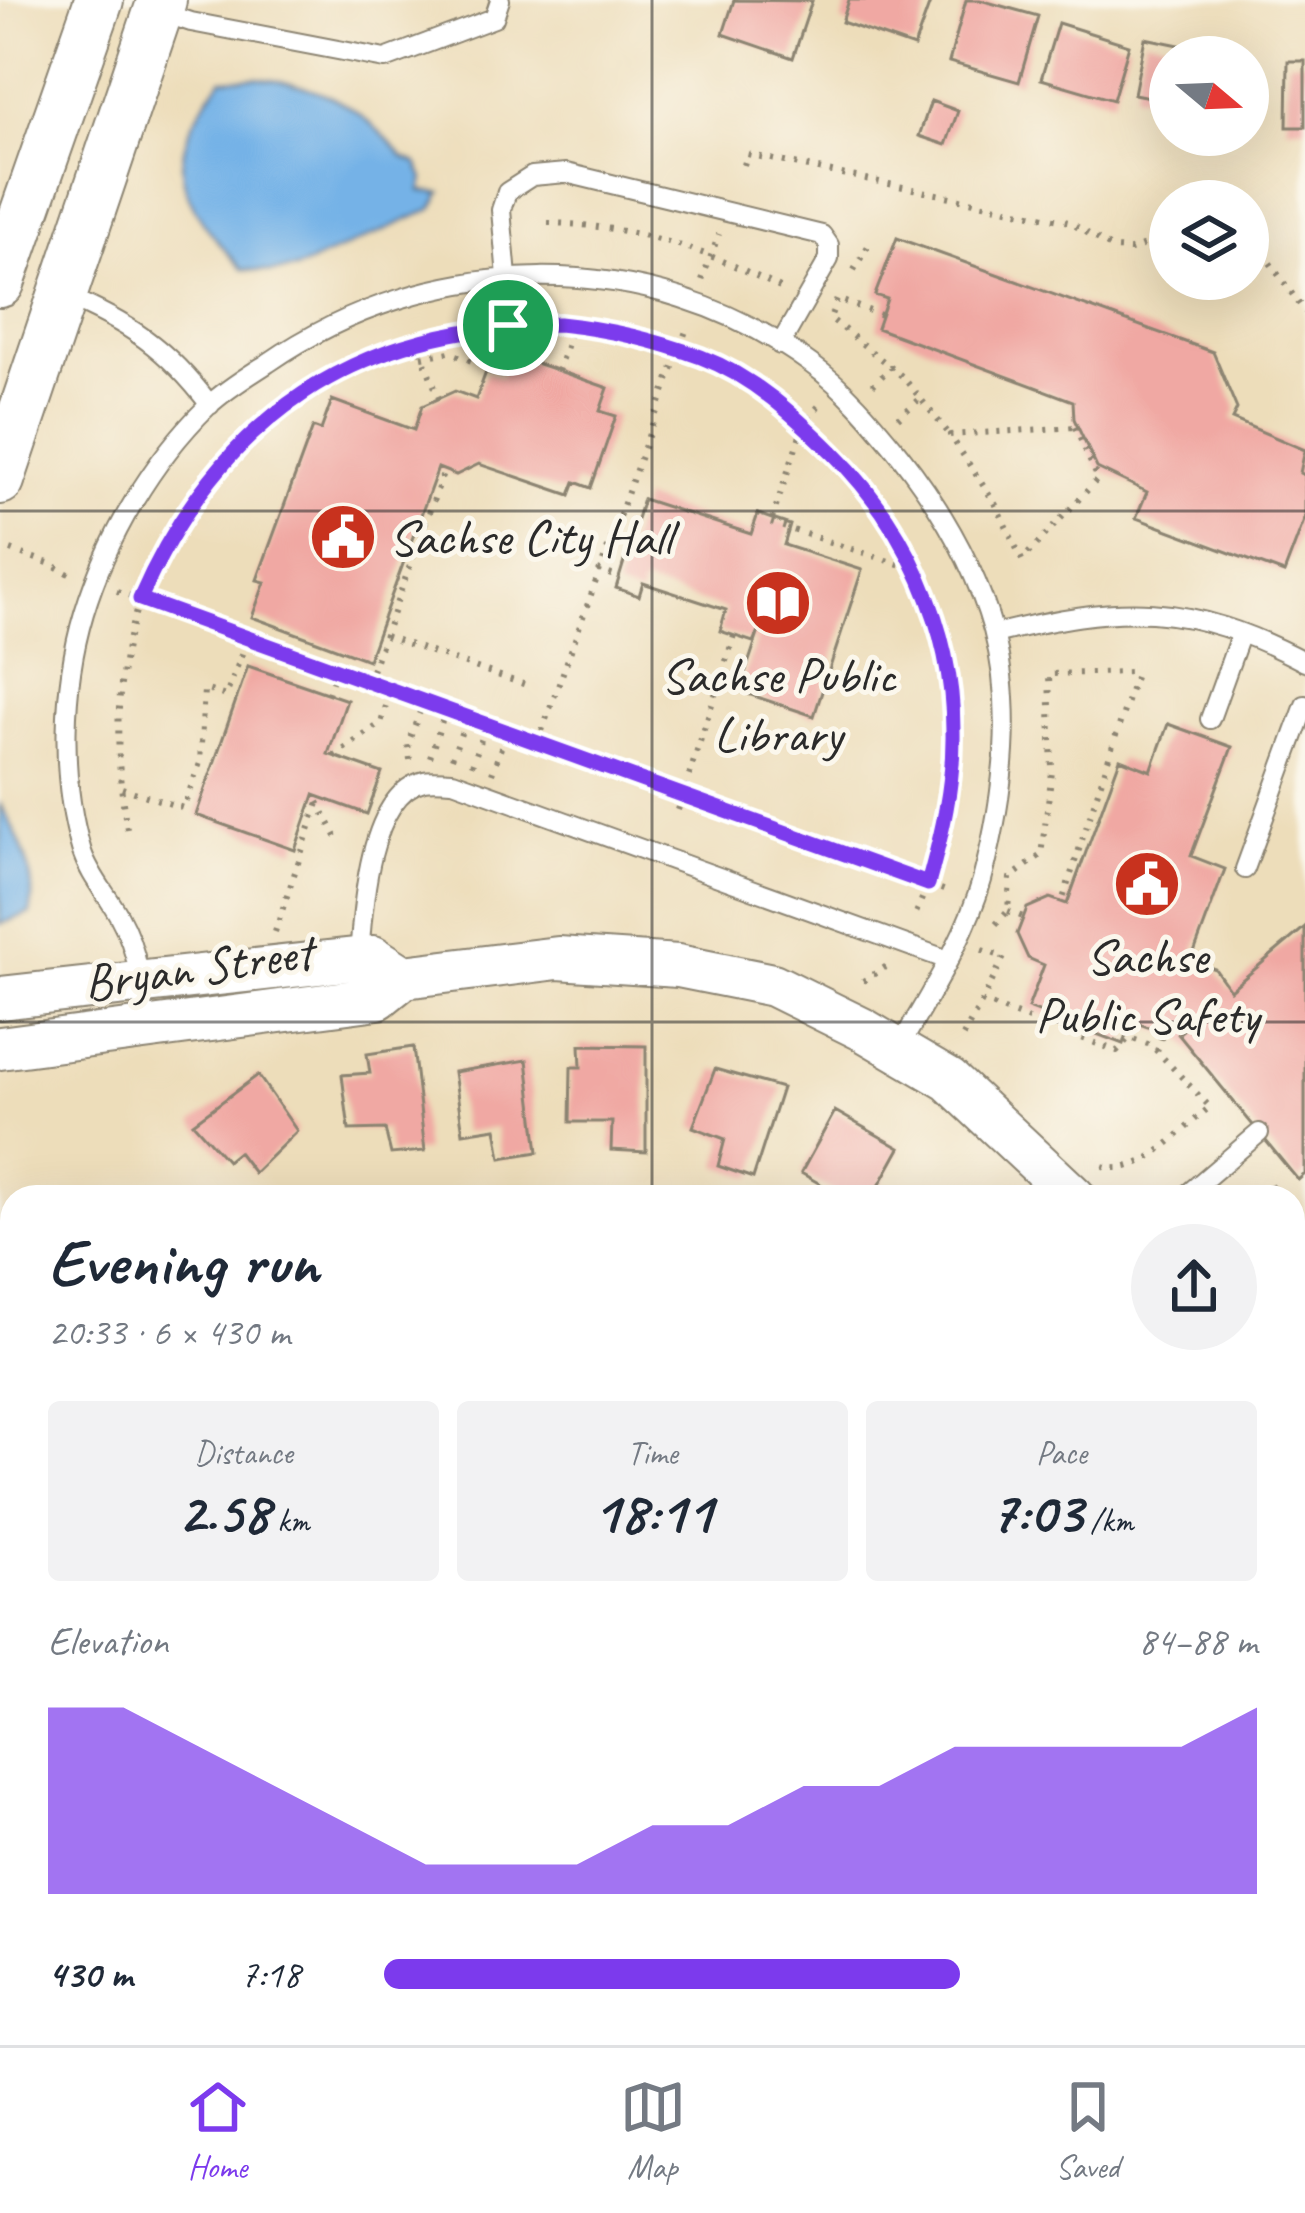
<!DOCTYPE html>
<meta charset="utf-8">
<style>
body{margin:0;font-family:Caveat,sans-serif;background:#f2f2f3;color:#1f2937;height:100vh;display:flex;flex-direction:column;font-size:45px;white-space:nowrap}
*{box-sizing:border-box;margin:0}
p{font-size:39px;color:#747a83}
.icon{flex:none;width:66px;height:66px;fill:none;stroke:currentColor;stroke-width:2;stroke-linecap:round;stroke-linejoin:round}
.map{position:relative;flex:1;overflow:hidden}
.details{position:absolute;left:0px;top:1185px;width:1305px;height:861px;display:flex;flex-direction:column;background:#fff;border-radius:36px 36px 0 0;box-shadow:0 12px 48px #0002}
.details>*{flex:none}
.needle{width:78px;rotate:109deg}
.controls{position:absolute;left:1149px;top:36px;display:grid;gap:24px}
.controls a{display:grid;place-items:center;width:120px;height:120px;border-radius:50%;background:#fff;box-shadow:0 12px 48px #0002;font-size:60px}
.pin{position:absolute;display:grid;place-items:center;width:102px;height:102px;color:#fff;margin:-51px;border:6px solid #fff;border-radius:50%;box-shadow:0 3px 12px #0007}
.round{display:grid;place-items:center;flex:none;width:126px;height:126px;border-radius:63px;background:#f2f2f3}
.overview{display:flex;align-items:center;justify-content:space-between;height:204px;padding:0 48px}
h1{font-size:66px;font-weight:700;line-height:90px}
.stats{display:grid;grid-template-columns:repeat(3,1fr);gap:18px;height:204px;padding:12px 48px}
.stats div{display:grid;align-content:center;border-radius:12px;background:#f2f2f3;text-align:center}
.stats b{font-size:60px;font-weight:700}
.stats small{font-size:33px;font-weight:400}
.stats p{font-size:33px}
.chart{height:336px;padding:24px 48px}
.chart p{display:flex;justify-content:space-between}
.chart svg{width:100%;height:216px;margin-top:12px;fill:#7c3aed;opacity:.7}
ul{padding:0 48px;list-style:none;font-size:39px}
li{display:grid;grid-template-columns:192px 144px 1fr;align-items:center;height:90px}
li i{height:30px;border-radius:15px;background:#7c3aed}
.menu{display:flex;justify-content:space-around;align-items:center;height:168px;border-top:3px solid #e0e1e3;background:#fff;font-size:33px;color:#747a83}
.menu a{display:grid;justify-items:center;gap:6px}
.menu .on{color:#7c3aed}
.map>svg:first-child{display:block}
.water{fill:#74b2e7;stroke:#506e89;stroke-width:3}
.building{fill:#f0a8a3}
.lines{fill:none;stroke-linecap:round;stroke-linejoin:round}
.service-casing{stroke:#8c8472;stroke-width:22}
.minor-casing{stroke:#8c8472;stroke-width:40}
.tertiary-casing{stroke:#8c8472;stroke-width:46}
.secondary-casing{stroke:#8c8472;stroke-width:52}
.path{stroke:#8c8472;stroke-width:6;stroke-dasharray:3 9;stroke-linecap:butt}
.service{stroke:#fff;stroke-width:18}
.minor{stroke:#fff;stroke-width:36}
.tertiary{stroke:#fff;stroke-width:42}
.secondary{stroke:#fff;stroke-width:48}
.route-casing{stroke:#fff;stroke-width:24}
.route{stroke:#7c3aed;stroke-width:15}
.grid{fill:none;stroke:#2b2b2b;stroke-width:3;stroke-opacity:0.55}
.labels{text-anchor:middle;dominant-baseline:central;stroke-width:10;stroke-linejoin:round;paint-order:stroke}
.poi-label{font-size:51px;fill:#2b2b2b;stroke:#fbf7ec}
.street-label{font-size:51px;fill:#2b2b2b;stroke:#fbf7ec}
</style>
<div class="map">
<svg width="1305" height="2045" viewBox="0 0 1305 2045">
<rect width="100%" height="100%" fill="#fbf7ec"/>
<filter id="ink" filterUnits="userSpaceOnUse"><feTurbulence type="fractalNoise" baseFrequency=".00833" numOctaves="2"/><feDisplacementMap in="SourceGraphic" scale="24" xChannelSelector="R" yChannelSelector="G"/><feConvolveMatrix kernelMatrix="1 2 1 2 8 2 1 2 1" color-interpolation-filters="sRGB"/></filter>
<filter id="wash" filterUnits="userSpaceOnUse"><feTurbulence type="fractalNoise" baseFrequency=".004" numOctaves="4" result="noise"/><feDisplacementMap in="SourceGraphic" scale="48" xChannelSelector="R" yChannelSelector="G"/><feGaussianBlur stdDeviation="2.7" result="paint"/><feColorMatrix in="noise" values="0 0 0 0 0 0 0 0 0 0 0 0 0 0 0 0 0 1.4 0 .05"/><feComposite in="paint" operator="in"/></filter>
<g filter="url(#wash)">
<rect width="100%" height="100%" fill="#edddba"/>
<path class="water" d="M256,77c67,8 103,28 147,80l14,6 7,16 -3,12 20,2 -9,16 -136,60 -24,3 -30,-3c-65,-72 -85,-106 -20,-190z
M0,804c18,31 39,73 30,109l-30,11z"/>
<g id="blocks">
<path class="building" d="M734,0l78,1 -19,57 -70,-24z
M849,0h82l-17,47 -72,-25z
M966,0h14l58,16 -19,66 -70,-20z
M1058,23l71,22 -16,55 -72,-21z
M1145,38l83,17v2h-58v44l-36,-7z
M1288,61h17v66h-18z
M931,101l27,10 -12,34 -27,-9z
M897,238l316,114 24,57 -5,10 73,31 -5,23 5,2v43l-21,55 -148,-55 11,-26 -50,-24 -23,-49 -1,-18 -196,-73 10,-29 -12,-4z
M510,354l98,34 -8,23 16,5 -25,72 -16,-6 -5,13 -91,-31 -23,11 -18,-7 -70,192 -116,-43 13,-35 -8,-2 56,-153 8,3 11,-30 82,30 8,-24 33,-15 21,8 10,-27 15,5z
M643,499l108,35 7,-20 14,5 18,6 -6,20 78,25 -48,146 -75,-25 23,-69 -9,20 -33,-11 6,-21 -83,-27 -4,13 -23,-8z
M248,666l99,34 -19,54 54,19 -15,41 -53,-19 -19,55 -99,-35z
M1168,724l64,23 -41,109 34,13 -34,92 24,8 15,21 75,-63v247l-7,6 -120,-146 5,-4 -5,-7 -9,-3 -4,13 -34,-12 -8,23 -95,-36 16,-43 -16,-7 -11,-24 10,-26 23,-10 17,6 53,-145 31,12z
M580,1045l66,1v106l-35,-2 1,-28h-42l1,-55h10z
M413,1047l12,104 -34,3 -6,-25 -36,1 -7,-55 28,-2 -3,-19z
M527,1060l11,92 -37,6 -5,-30 -33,5 -9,-61z
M715,1069l67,19 -29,90 -35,-12 7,-27 -32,-12z
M258,1075l39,56 -43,42 -16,-21 -11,9 -34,-38z
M835,1111l65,37 -27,49h-39l2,-4 -35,-20z
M1305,1613v56l-12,-14 11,-10 -11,-13v-9z
M12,1629v37l-12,-4z
M11,1670h1v29l-9,-4z
M1293,1714l12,9 -12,18z
M0,1722l12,4v84l-12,-5z
M0,1833l12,3v36l-12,23z
M0,1948l12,4 -11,35h-1z
M161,2034h82l-3,11h-71l2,-7z
M821,2034h30l29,11h-63z
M1066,2034h90l-3,11h-90z"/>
</g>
</g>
<g filter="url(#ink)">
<use href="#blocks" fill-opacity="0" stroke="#8c8472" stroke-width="3"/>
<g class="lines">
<defs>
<path id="service" d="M158,11l33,11 194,37 109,-41 6,-18
M507,277l-6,-67 6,-18 25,-16 34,-3 256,62 7,10v14l-49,86
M63,295c65,27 104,53 147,110
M994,634c126,-31 193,-34 311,28
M1210,719l31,-86
M1245,869l60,-164
M359,959c3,-47 9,-165 65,-178 8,-2 21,0 29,0l495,179
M145,1028c-2,-38 -7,-78 -26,-112 -12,-22 -29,-40 -37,-64 -22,-73 -20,-166 2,-239 23,-76 68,-152 124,-207 18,-17 40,-30 60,-43 162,-112 382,-118 543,1 35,25 61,57 88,90 41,52 76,112 94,176 22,80 10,171 -11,250 -17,60 -54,116 -84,170
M1184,1197l75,-64
M1293,1260l12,-10"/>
<path id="minor" d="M1293,1535l12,-11
M50,2045l3,-11
M513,2045l4,-11
M991,2045l4,-11"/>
<path id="tertiary" d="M0,998l373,-41 31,20
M0,1048l378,-50 26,-21 154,-19 120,8 95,19 89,44 87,51 125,117
M1293,1448l12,15"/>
<path id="secondary" d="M0,283l99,-283
M0,480l162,-480"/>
</defs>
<use href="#service" class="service-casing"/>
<use href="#minor" class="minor-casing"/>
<use href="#tertiary" class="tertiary-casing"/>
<use href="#secondary" class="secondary-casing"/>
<path class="path" d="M744,165l3,-11 322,68 45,27 17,1 27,-10 12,2
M548,223c84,2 161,27 234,66
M1248,256l20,4 37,52
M854,270l18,-31
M702,280l17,-46
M881,315l-44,-16 -7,19 73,59 47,58
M416,340l23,58
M422,357l27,-5 38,15
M558,371l15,-46
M873,385l19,-19
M898,418l24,-21
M1075,427l23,52 -76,81 -26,-55 -46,-70z
M618,516l18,6
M772,519l32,-96 18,-21
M771,523l146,47
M11,550l40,14 18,10
M598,570l22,8
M117,591l832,301
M385,636l141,49
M368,682l76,-211
M328,694l8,-24
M538,742l149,-414
M334,756l47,-33 10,-34
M430,757l16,-48
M452,758l15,-41
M410,760l-2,-17 16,-42
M472,765l15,-41
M492,773l15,-42
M122,788l61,20 17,-45 4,-74 22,7 22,-58
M318,802l20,38
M678,810l56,-174
M127,829c-13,-75 -13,-151 11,-224 73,-221 321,-331 537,-256 20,7 40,13 58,24 38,21 68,48 98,79 49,49 79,93 100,159 33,102 26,211 -18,309
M1008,911l15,6
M996,924l12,-13 2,-33 31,-23 11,-83 -3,-98 83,-2 3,5 -73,225
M275,932l45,-135
M982,950l22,7 -22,45 135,49 12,-13 22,7 59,62c-29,22 -68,72 -107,59
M863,981l27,-17
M963,1036l19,-34
M1157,1051l6,-19
M1270,1184l8,13
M1293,1214l10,12"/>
<use href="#service" class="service"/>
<use href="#minor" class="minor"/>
<use href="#tertiary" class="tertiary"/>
<use href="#secondary" class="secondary"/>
</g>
</g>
<g class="lines" filter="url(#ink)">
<defs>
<path id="route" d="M559,324c49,5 96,16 142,33 53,20 93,58 132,96 73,72 120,174 120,278 1,53 -11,103 -25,153l-788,-285c80,-183 218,-275 419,-275z"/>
</defs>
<use href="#route" class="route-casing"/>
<use href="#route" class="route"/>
</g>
<path class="grid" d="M652,0v1197M0,511h1305M0,1022h1305M0,1534h12M1293,1534h12M652,2034v11"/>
<defs>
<symbol id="civic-disc" viewBox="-11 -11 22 22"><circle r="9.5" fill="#c8321e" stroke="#fbf7ec"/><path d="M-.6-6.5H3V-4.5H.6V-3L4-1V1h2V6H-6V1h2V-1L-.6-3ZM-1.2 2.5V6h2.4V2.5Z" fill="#fff"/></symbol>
<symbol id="library-disc" viewBox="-11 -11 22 22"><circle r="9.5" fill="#c8321e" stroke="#fbf7ec"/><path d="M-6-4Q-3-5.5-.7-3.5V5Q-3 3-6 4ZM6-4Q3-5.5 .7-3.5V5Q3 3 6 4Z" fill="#fff"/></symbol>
</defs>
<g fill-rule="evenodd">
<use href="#civic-disc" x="305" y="499" width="76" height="76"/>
<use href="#library-disc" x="740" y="565" width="76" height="76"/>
<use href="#civic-disc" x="1109" y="846" width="76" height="76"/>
</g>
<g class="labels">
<g class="poi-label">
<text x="389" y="537" text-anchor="start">Sachse City Hall</text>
<text x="778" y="675">Sachse Public<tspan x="778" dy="59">Library</tspan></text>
<text x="1147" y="956">Sachse<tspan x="1147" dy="59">Public Safety</tspan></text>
</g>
<g class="street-label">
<text transform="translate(198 967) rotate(-8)">Bryan Street</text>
</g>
</g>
</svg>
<div class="controls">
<a><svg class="needle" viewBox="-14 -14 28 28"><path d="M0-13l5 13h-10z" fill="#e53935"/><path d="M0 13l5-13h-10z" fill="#747a83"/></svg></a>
<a><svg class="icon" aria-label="layers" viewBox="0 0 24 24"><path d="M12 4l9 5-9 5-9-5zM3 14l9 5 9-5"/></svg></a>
</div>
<div class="pin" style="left:508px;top:325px;background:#1e9e55"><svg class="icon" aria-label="arrive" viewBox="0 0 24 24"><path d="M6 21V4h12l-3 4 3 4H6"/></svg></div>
<section class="details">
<div class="overview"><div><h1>Evening run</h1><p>20:33 · 6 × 430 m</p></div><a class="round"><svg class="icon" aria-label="share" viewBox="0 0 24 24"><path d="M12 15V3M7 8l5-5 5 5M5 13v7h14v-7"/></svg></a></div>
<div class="stats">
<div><p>Distance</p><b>2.58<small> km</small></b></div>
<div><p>Time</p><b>18:11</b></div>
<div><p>Pace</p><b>7:03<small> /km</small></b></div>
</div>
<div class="chart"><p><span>Elevation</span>84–88 m</p>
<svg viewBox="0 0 160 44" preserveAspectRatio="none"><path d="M0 44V6L10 6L20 14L30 22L40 30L50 38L60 38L70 38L80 30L90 30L100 22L110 22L120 14L130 14L140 14L150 14L160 6V44z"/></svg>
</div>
<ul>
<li><b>430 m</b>7:18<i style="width:66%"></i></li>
</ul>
</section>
</div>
<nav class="menu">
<a class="on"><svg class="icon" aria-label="home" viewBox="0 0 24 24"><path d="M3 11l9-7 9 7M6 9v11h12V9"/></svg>Home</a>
<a><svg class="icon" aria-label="map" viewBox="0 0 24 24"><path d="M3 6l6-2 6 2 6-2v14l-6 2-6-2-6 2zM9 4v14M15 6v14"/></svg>Map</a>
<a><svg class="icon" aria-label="saved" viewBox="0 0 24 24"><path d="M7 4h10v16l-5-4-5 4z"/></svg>Saved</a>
</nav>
